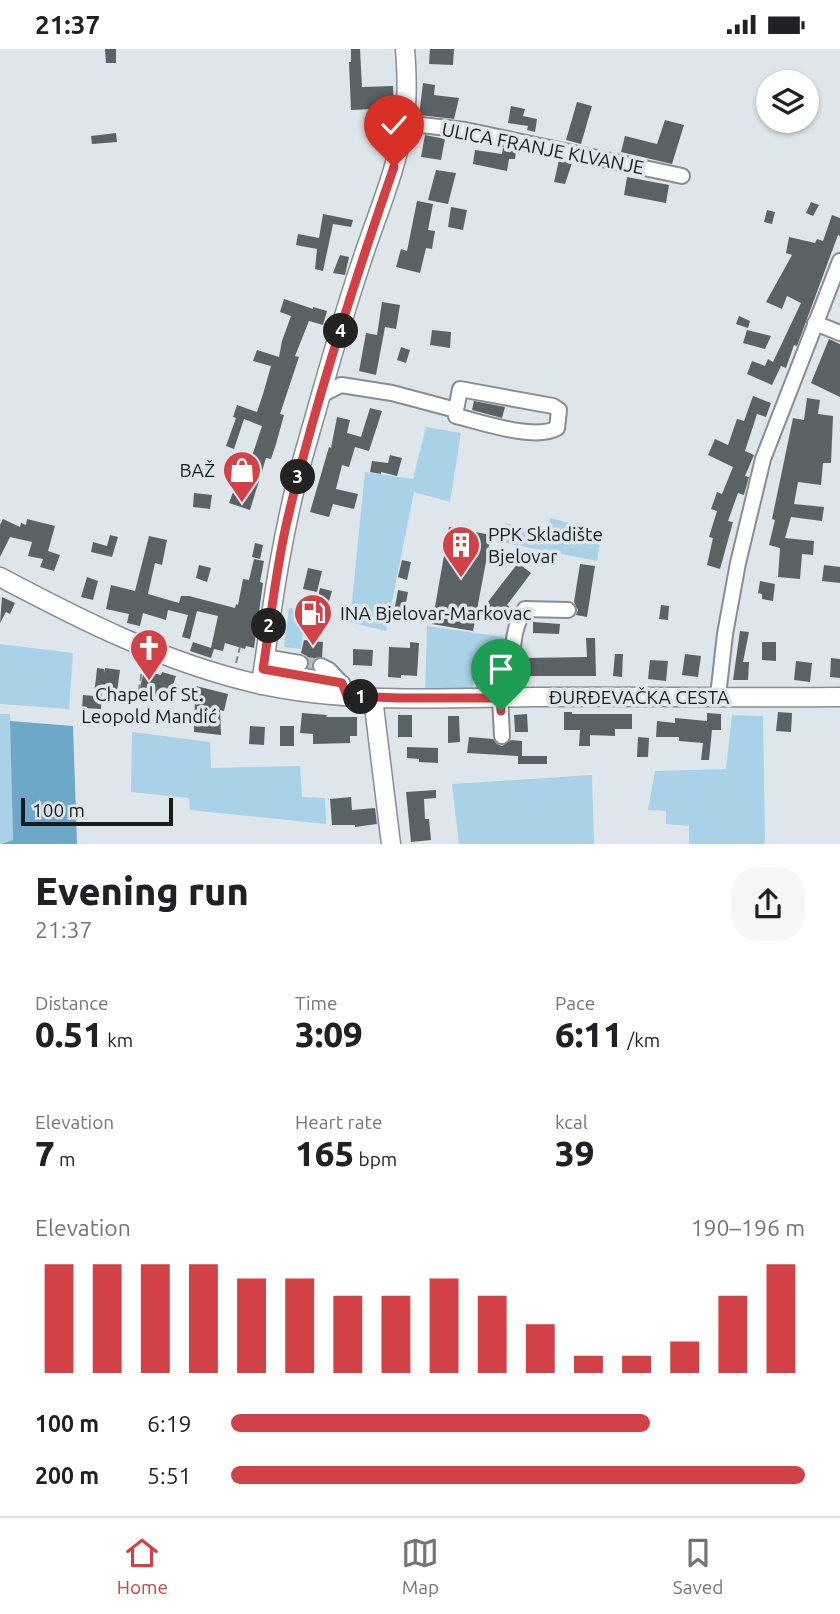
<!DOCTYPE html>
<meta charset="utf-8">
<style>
body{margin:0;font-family:Ubuntu,sans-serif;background:#f6f6f6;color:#202124;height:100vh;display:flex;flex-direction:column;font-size:26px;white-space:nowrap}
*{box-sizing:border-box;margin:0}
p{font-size:23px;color:#757577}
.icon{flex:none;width:38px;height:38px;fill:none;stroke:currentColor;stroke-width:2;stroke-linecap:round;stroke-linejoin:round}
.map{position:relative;height:795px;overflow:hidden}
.side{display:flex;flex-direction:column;background:#fff;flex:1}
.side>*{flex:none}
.controls{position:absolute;left:756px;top:21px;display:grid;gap:14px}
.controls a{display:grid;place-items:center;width:63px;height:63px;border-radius:50%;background:#fff;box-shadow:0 2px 5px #0004;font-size:35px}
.scale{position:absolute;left:21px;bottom:18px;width:152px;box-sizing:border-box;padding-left:7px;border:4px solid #181b1c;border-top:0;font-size:19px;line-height:24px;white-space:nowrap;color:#181b1c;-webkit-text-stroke:5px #dee6eb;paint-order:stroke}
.pin{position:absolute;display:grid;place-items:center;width:60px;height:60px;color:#fff;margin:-72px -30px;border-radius:50% 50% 50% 0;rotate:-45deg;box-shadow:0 0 7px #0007}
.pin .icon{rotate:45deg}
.km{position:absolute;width:35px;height:35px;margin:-18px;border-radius:50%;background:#222;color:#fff;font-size:19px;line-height:35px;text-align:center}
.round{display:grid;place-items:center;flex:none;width:74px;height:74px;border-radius:28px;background:#f6f6f6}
.overview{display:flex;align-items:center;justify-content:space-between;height:119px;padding:0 35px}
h1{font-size:38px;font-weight:800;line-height:52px}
.stats{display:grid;grid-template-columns:repeat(3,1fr);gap:10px;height:119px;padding:7px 35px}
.stats div{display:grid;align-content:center}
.stats b{font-size:35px;font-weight:800}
.stats small{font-size:19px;font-weight:400}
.stats p{font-size:19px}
.chart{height:196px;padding:14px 35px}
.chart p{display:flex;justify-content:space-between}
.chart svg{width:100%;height:126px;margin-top:7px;stroke:#d14146;stroke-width:6}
ul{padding:0 35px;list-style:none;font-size:23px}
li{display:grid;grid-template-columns:112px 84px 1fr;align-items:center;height:52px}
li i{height:18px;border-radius:9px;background:#d14146}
.status{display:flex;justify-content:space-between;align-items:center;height:49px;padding:0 35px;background:#fff;direction:ltr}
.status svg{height:19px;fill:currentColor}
.dock{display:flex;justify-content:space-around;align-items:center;height:98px;border-top:2px solid #e0e0e0;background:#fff;font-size:19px;color:#757577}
.dock a{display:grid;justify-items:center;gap:4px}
.dock .active{color:#d14146}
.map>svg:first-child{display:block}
.green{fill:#a9d1e7}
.forest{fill:#6da8c9}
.building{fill:#5b6266}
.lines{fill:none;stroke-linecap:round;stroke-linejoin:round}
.minor-tunnel{stroke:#b6bdc2;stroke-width:14;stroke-dasharray:14 7;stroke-linecap:butt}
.minor-casing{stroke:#868e93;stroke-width:18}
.major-casing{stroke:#868e93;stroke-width:21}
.path{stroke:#84898c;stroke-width:2;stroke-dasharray:7 3.5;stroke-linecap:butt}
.minor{stroke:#fff;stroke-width:14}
.major{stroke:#fff;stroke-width:18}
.route-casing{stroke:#fff;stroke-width:14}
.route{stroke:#d14146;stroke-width:9}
.labels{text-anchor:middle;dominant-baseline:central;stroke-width:7;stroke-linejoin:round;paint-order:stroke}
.street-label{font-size:19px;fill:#181b1c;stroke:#dee6eb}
.poi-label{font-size:19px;fill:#181b1c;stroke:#dee6eb;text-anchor:start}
</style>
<div class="status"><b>21:37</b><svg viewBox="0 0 49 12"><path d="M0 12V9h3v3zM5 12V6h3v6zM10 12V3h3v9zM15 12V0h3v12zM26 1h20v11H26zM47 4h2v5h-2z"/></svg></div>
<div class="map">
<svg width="840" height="795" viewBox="0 0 840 795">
<rect width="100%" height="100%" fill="#dee6eb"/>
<path class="green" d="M426,378l35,6 -11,69 -36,-10 -28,139 -36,-9 15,-150 48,7z
M550,469l52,13 -5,30 -96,-19 5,-19 40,12z
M289,559l38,6 -3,20h-21l-2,15 -17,-2z
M427,577l76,11 7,8v11l-26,-1 1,20 -10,1 -5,22h-45z
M0,595l73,9 -4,56 -69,-5z
M0,665h10l3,126 -13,3z
M732,666l31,1 2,128h-76v-18l-23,-2v-13l-18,-1 7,-39 71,-2z
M132,683l78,10 1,26 89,-2 2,31 23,1 1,26 -136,-14 -1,-12 -58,-6z
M592,726l2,69h-135l-7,-60z"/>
<path class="forest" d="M10,672l63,5 4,118h-77l13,-4z"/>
<path class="building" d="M105,0h11v14h-10z
M351,0h9l2,38 31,-1 1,22 -43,2 -2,-48h2z
M430,0h24l-1,16 -24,-1z
M423,34l12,2 -1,10 25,3 -5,21 -35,-4z
M577,53l15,4 -11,38 -15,-4z
M511,57l14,3 -2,7 14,3 -2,13 -8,-2 1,-4 -20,-3z
M665,71l19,5 -12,39 -51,-12 4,-16 32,8z
M375,74l17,3 -5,21 -16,-3z
M116,84l1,9 -25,2 -1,-8z
M425,86l20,4 -4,21 -20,-3z
M503,99l13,3 -1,8h-6l-2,12 -34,-7 2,-14 27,4z
M559,111l13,3 -7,21 -11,-2z
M436,121l20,3 -8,31 -20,-4z
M627,128l42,8 -3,18 -42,-8z
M417,152l16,3 -5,26 7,1 -3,18 -6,-1 -6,25 -24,-6 5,-18 6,2z
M811,153l8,3 -6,11 -7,-3z
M451,158l16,3 -4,20 -15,-3z
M767,161l8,2 -3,12 -8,-2z
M323,165l30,6 -2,7 -18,-3 -10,47 -8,-2 2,-20 -21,-4 2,-11 21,4z
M832,166l8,3v18l-2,-1 -41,111 -3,-1 -8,23 -5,-2 -9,19 -25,-11 5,-13 13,5 3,-7 5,3 28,-59 -14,-7 -5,13 -16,-7 26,-47 -6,-2 3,-16 26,6 2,-4 6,2z
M340,206l9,2 -4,18 -12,-2z
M284,250l29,10v-2l14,4 -4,14 -14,-4 -14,35 4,1 -19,57 4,1 -8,29 -5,15 -5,-1 -16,52 -21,-7 16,-43 5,2 12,-36 -18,-7 -10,30 -8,-3 10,-28 -3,-1 4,-12 20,7 6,-18 8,-28 -18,-5 4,-11 22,7 3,-16 9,-25 -11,-4z
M382,253l18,3 -4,24 -11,-2 -9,48 -17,-4 7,-38 11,2z
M739,267l11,5 -2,7 -12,-4z
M432,281l19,2 -1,16 -20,-3z
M747,281l24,6 -6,13 -22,-6z
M829,290l11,5v53l-29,-14z
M401,298l9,3 -4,13 -9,-3z
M753,347l18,7 -5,14 -9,-3 -12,37 9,4 -9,21 4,1 -4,14 -1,4 -6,-2 -10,28 5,1 -13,47 -13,-4 6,-27 -4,-1 8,-26 -6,-2 6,-17 5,2 11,-27 -25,-12 7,-16 13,6 9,-26 7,2z
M807,349l13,2 -2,14 15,2 -2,47h-8l-2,22 -23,-3 -4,22 30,3 -2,14 -31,-4 -6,21 29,3 -1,14 -11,-1 -2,25 -22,-2 2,-29 -11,-3 6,-25 -3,-1 21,-101 11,2z
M474,352l31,6 -3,11 -30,-8z
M370,359l12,3 -13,40 -14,-4 -6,20 -7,-2 -6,24 22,5 -4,15 -21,-5 -4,13 -19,-5 19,-65 2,1 6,-31 13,3 -3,13 14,4z
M390,406l12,3 -5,18 -16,-4v2l-11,-2 2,-11 16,2z
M194,444l18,2 -2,14 -17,-2z
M3,470l17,8 1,-4 5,2 1,-6 28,7 -7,25 12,4 -6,16 -14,-4 3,-8 -15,-3 4,-14 -22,-5 -10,20v-32z
M449,478l42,8 -18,96 -41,-7z
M110,486l8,2 -6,20 -21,-5 2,-10 14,4z
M149,487l18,4 -5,25 -7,-2 -7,31 31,9 2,-7h8l46,12 1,-4 2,1 5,-26 6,1 5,-21 10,2 -4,21 3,1 -9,65 -8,-2 -1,3 -20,-6 -2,8 -9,-2 -3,9 -21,-7 3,-9 18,6 7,-32 -21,-5 -7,28 -8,-2 6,-22 -20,-5 -2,10 -23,-7 -3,13 -13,-3 2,-9 -23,-5 5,-24 24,6z
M255,494l8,2 -3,14 -8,-2z
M402,511l9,2 -4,18 -9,-3z
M518,514l13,10 -24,32 6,5 -3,9 -10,-8 -4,5 -12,-9z
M580,515l15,2 -8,51 -11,-2 2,-5 -4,-8z
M199,516l12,3 -4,14 -11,-4z
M824,516l16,2v16l-18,-2z
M308,519l14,3 -5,21 -14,-3z
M87,528l11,4 -5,19 -12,-3z
M760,532l15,3 -2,17 -11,-2v-5l-4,-1z
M320,539l12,3 -5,17 -11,-3z
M398,541l10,2 -4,22 -10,-2z
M2,548l13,6 -5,11 -4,-2 -6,11z
M661,556l8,1 -1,14 -9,-1z
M533,573l27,2 -1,10 -26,-1z
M740,582l9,1 -6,30h6l-1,18h-15z
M586,589h9l1,38h-67l-1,-18 59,-1z
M304,591l19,2 -1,15 -7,1 -3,10 -4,-1 1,-7 -2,-4 -6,-3z
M410,593l9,1 -2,33 -16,-1v3l-13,-1 1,-30 21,1z
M762,593h14v19l-14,-1z
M353,600l20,1 -1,16 -19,-1z
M615,605h8l-1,23 -9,-1z
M685,605l16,2 -3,21 -16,-2z
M490,608h13v12h-13z
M831,609l9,1v19l-10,-1z
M650,611l18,1 -2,20 -18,-2z
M796,612l16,2 -2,19 -16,-2z
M97,619l7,1v4l1,-5 15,2 -3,22 -15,-2 -1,19 -19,-1 1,-13 11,1z
M144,622l17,4 1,-3 14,4 -6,18 -6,-2 -2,6 -23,-6z
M192,636l36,9 -4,17 -4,-1 1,25 -27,-3 1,-33 -6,-1z
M564,663h8v2h60v15h-17v7l-25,-1v11h-11l1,-16h-16z
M778,663l14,1 -1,19 -15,-1z
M302,664l25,2 -1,2h31v19h-7v7l-37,1v-10l-13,-1z
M707,664l14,1v16h-9l-3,30h-8l2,-17 -24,-2v-4h-23l1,-16 18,2v-5l32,3z
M527,665l1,18h-13l-1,-17z
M398,666h14v22h-14z
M448,667h11l1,26 -12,1z
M250,677l15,1 -1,18 -15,-1z
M280,677h14v20h-14z
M469,688l24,2 4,5 5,2 9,-6 11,1v15h25v8h-29v-8l-51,-3z
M638,688l11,1 -1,19h-11z
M407,698l31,1v15l-19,-1v-3l-12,-1z
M436,741v8l-12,1 1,20h4l2,21 -20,2 -5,-50z
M351,748l1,13 23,-2 2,16 -22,3v-2h-23l-2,-26z"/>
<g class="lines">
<path class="minor-tunnel" d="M300,614l21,3"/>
<defs>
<path id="minor" d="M404,74l61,7 217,46
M815,274l25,10
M321,346l20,-10 51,8 64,17 4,-21 93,17 6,4 -2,18c-22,13 -76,-6 -101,-12v-6
M265,608l35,6
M321,617l8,4 14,15
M263,620l79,14
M718,647l7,-62 13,-71 25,-104 77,-198
M513,648c0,-28 -5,-63 12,-88l43,1
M500,649l2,38"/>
<path id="major" d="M0,528c83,44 166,86 258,107 90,20 184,14 275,13 102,-1 205,1 307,0
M261,636c11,-78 21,-155 43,-231 18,-62 35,-126 56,-188 15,-47 36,-93 44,-143 4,-24 3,-49 1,-74
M373,649l18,146"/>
</defs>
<use href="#minor" class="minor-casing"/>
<use href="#major" class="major-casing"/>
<path class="path" d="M236,614l4,-16
M136,663l6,-43 12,4 -1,7"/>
<use href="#minor" class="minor"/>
<use href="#major" class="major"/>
</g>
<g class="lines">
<defs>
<path id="route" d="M394,118c-40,115 -78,232 -106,350 -12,50 -17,101 -25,152l79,14 5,13 53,2h100l1,13"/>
</defs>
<use href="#route" class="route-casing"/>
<use href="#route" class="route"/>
</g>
<defs>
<symbol id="shop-pin" viewBox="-11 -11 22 30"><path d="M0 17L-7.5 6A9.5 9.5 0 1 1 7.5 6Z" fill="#d14146" stroke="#dee6eb"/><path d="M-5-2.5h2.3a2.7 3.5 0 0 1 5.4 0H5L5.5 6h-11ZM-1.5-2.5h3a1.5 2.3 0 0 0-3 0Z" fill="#fff"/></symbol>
<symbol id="building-pin" viewBox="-11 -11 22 30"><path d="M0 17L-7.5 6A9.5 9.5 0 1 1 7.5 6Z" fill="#d14146" stroke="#dee6eb"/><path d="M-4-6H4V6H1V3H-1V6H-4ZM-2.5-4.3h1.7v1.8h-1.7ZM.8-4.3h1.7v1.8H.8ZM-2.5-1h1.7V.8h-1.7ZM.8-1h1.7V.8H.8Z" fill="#fff"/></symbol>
<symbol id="fuel-pin" viewBox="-11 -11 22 30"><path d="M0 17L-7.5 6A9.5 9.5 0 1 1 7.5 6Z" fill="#d14146" stroke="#dee6eb"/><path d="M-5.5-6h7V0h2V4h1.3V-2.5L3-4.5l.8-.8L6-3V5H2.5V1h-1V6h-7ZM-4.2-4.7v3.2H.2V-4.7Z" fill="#fff"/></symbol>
<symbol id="church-pin" viewBox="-11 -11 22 30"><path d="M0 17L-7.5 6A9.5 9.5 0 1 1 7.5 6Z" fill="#d14146" stroke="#dee6eb"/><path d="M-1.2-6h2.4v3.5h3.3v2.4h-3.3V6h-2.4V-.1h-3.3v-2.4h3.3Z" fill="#fff"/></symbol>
</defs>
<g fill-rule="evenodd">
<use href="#shop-pin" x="220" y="399" width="44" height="60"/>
<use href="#building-pin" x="439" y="474" width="44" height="60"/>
<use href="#fuel-pin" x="291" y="542" width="44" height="60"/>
<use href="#church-pin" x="127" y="577" width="44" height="60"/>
</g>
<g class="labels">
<g class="street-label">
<text transform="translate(543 99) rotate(11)">ULICA FRANJE KLVANJE</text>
<text x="639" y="648">ĐURĐEVAČKA CESTA</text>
</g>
<g class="poi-label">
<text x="215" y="421" text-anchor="end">BAŽ</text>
<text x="488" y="485">PPK Skladište<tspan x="488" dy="22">Bjelovar</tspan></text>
<text x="340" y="564">INA Bjelovar-Markovac</text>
<text x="149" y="645" text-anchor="middle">Chapel of St.<tspan x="149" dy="22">Leopold Mandić</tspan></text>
</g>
</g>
</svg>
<div class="controls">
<a><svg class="icon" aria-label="layers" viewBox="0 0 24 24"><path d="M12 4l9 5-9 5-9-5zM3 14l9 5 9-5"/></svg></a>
</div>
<div class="scale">100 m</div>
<div class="pin" style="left:501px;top:662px;background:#1e9e55"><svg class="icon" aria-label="arrive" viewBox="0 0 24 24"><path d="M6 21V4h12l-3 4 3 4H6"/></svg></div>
<div class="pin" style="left:394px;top:118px;background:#d93025"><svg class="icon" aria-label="check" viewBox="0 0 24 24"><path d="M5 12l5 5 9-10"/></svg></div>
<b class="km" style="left:361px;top:648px">1</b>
<b class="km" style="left:269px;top:577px">2</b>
<b class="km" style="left:298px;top:428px">3</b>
<b class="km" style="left:341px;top:282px">4</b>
</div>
<section class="side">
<div class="overview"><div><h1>Evening run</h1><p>21:37</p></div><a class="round"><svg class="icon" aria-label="share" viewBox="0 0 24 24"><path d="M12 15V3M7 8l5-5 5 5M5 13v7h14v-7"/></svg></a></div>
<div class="stats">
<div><p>Distance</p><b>0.51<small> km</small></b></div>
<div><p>Time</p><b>3:09</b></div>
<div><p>Pace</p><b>6:11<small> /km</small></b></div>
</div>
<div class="stats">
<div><p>Elevation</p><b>7<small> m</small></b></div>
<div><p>Heart rate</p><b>165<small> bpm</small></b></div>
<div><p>kcal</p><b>39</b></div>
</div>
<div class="chart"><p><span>Elevation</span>190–196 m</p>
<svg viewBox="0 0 160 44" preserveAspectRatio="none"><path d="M5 44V6M15 44V6M25 44V6M35 44V6M45 44V11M55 44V11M65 44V17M75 44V17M85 44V11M95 44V17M105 44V27M115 44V38M125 44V38M135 44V33M145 44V17M155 44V6"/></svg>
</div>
<ul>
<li><b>100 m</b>6:19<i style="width:73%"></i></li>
<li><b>200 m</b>5:51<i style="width:100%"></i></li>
</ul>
</section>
<nav class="dock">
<a class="active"><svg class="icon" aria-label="home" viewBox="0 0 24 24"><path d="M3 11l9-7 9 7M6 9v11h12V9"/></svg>Home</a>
<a><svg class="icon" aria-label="map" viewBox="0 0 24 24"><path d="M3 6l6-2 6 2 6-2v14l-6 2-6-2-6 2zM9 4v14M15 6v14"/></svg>Map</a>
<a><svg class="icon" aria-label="saved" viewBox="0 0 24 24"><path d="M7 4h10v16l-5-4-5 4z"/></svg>Saved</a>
</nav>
